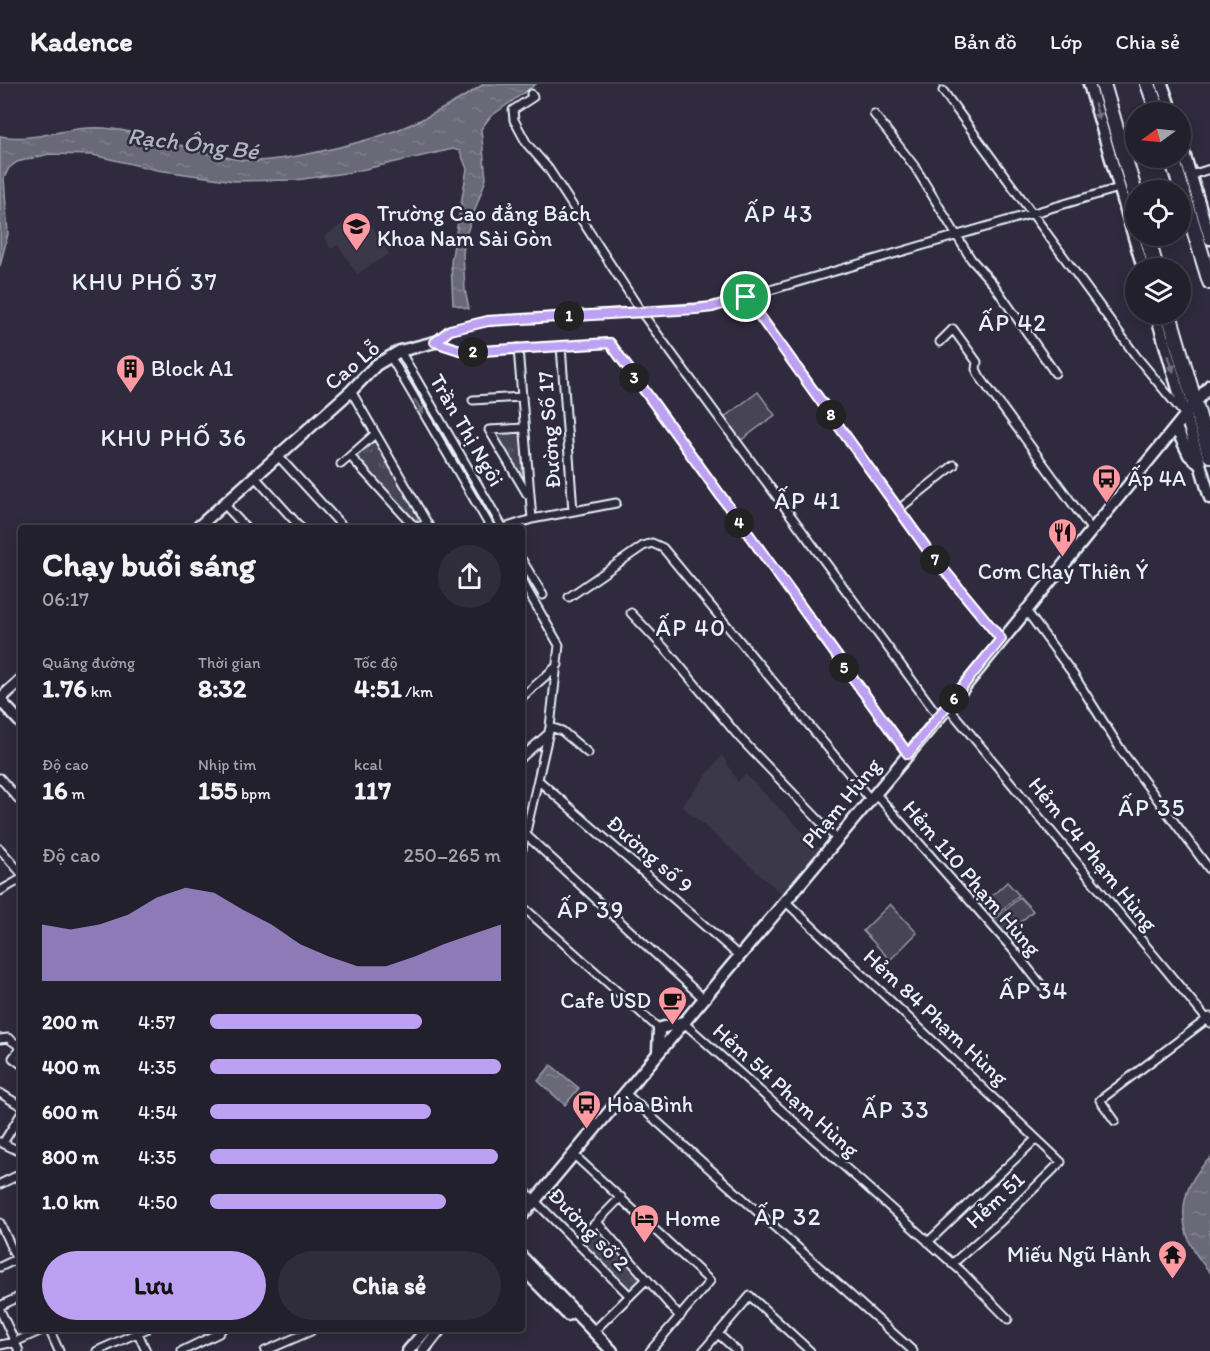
<!DOCTYPE html>
<html lang="vi">
<meta charset="utf-8">
<style>
body{margin:0;font-family:Itim,sans-serif;background:#2f2d3a;color:#f1f3f6;height:100vh;display:flex;flex-direction:column;font-size:22px;white-space:nowrap}
*{box-sizing:border-box;margin:0}
p{font-size:20px;color:#a3a3aa}
.icon{flex:none;width:33px;height:33px;fill:none;stroke:currentColor;stroke-width:2;stroke-linecap:round;stroke-linejoin:round}
.map{position:relative;flex:1;overflow:hidden}
.details{position:absolute;left:18px;top:441px;width:507px;height:807px;display:flex;flex-direction:column;background:#23202e;border-radius:6px;box-shadow:0 3px 15px #0003,0 0 0 2px #403e4a}
.details>*{flex:none}
.needle{width:39px;rotate:255deg}
.tools{position:absolute;left:1125px;top:18px;display:grid;gap:12px}
.tools a{display:grid;place-items:center;width:66px;height:66px;border-radius:50%;background:#23202e;box-shadow:0 3px 15px #0003,0 0 0 2px #403e4a;font-size:30px}
.pin{position:absolute;display:grid;place-items:center;width:51px;height:51px;color:#fff;margin:-26px;border:3px solid #fff;border-radius:50%;box-shadow:0 2px 6px #0007}
.km{position:absolute;width:30px;height:30px;margin:-15px;border-radius:50%;background:#222;color:#fff;font-size:16px;line-height:30px;text-align:center}
.round{display:grid;place-items:center;flex:none;width:63px;height:63px;border-radius:32px;background:#2f2d3a}
.summary{display:flex;align-items:center;justify-content:space-between;height:102px;padding:0 24px}
h1{font-size:33px;font-weight:800;line-height:45px}
.stats{display:grid;grid-template-columns:repeat(3,1fr);gap:9px;height:102px;padding:6px 24px}
.stats div{display:grid;align-content:center}
.stats b{font-size:26px;font-weight:800}
.stats small{font-size:16px;font-weight:400}
.stats p{font-size:16px}
.chart{height:168px;padding:12px 24px}
.chart p{display:flex;justify-content:space-between}
.chart svg{width:100%;height:108px;margin-top:6px;fill:#bca0f2;opacity:.7}
.primary-button{display:flex;gap:12px;margin-top:auto;padding:12px 24px}
.primary-button a{flex:1;height:69px;border-radius:36px;background:#bca0f2;color:#111;font-size:24px;font-weight:800;line-height:69px;text-align:center}
.primary-button a+a{background:#2f2d3a;color:#f1f3f6}
ul{padding:0 24px;list-style:none;font-size:20px}
li{display:grid;grid-template-columns:96px 72px 1fr;align-items:center;height:45px}
li i{height:15px;border-radius:8px;background:#bca0f2}
header{display:flex;align-items:center;gap:36px;box-sizing:border-box;height:84px;padding:0 30px;background:#23202e;border-bottom:2px solid #403e4a}
header strong{font-size:28px}
nav{display:flex;gap:33px;margin-inline-start:auto;font-size:21px}
.map>svg:first-child{display:block}
.built{fill:#3b3749}
.green{fill:#464455;stroke:#979aa6;stroke-width:1.5}
.park{fill:url(#park-tufts);stroke:#979aa6;stroke-width:1.5}
.water{fill:url(#water-ripples);stroke:#9c9fab;stroke-width:1.5}
.lines{fill:none;stroke-linecap:round;stroke-linejoin:round}
.street-casing{stroke:#e8f1f8;stroke-width:11}
.secondary-casing{stroke:#e8f1f8;stroke-width:15}
.primary-casing{stroke:#e8f1f8;stroke-width:15}
.highway-casing{stroke:#e8f1f8;stroke-width:18}
.street{stroke:#2f2a3d;stroke-width:7}
.secondary{stroke:#2f2a3d;stroke-width:10}
.primary{stroke:#2f2a3d;stroke-width:10}
.highway{stroke:#2f2a3d;stroke-width:14}
.oneway{fill:#70707e}
.route-casing{stroke:#fff;stroke-width:12}
.route{stroke:#bca0f2;stroke-width:8}
.labels{text-anchor:middle;dominant-baseline:central;stroke-width:5;stroke-linejoin:round;paint-order:stroke}
.poi-label{font-size:22px;fill:#e8f1f8;stroke:#2f2a3d;text-anchor:start}
.street-label{font-size:22px;fill:#e8f1f8;stroke:#2f2a3d}
.water-label{font-size:24px;font-style:italic;fill:#afb4be;stroke:#2f2a3d}
.neighbourhood-label{font-size:24px;letter-spacing:1.5px;fill:#e8f1f8;stroke:#2f2a3d}
</style>
<header>
<strong>Kadence</strong>
<nav><a>Bản đồ</a><a>Lớp</a><a>Chia sẻ</a></nav>
</header>
<div class="map">
<svg width="1210" height="1267" viewBox="0 0 1210 1267">
<defs>
<pattern id="park-tufts" width="24" height="20" patternUnits="userSpaceOnUse" patternTransform="scale(1.5)"><rect width="24" height="20" fill="#464455"/><path d="M3 7l-1-3M5 7V3M7 7l1-3M15 17l-1-3M17 17v-4M19 17l1-3" fill="none" stroke="#615f6e"/></pattern>
<pattern id="water-ripples" width="26" height="14" patternUnits="userSpaceOnUse" patternTransform="scale(1.5)"><rect width="26" height="14" fill="#696978"/><path d="M2 4q2-2 4 0t4 0M15 11q2-2 4 0t4 0" fill="none" stroke="#7e7f8c"/></pattern>
</defs>
<rect width="100%" height="100%" fill="#2f2a3d"/>
<filter id="ink" filterUnits="userSpaceOnUse"><feTurbulence type="fractalNoise" baseFrequency=".0167" numOctaves="2"/><feDisplacementMap in="SourceGraphic" scale="12" xChannelSelector="R" yChannelSelector="G"/><feConvolveMatrix kernelMatrix="1 2 1 2 8 2 1 2 1" color-interpolation-filters="sRGB"/></filter>
<g filter="url(#ink)">
<path class="built" d="M362,126l27,44 -32,20 -19,-29 -7,4 -7,-12z
M722,671l16,27 7,-8 76,76 -37,46 -102,-90z"/>
<path class="green" d="M758,308l17,23 -35,26 -17,-23z
M1007,798l12,13 -27,24 -11,-13z
M1020,813l13,14 -27,24 -13,-14z
M890,820l27,29 -27,27 -27,-29z"/>
<path class="park" d="M491,347h30l2,54z
M371,356l6,3 42,74 -3,4 -63,-65z
M595,1140l51,55 -15,16 -49,-54z"/>
<path class="water" d="M484,0h52l-46,33 -9,12 5,50 -21,59 -2,16 2,36 4,19 -16,-5 -2,-42 16,-93 -7,-18 -7,-2 -101,23 -56,8 -62,1 -77,-11 -64,-15 -44,-1 -32,8 -8,6 -5,10 4,56 -8,32v-130c36,7 68,-11 104,-8 46,4 90,25 137,32 20,3 47,-2 67,-6 74,-15 113,-29 176,-70z
M551,981l28,23 -14,17 -27,-24z
M1210,1074v114c-33,-35 -37,-79 0,-114z"/>
<g class="lines">
<defs>
<path id="street" d="M943,7l193,265 48,58
M531,10l2,3 -20,13 1,10 13,24 21,24 94,145 297,404
M874,30l41,53 56,92 23,26 61,88
M1191,91l19,-6
M746,213l184,256 71,86
M940,258l13,-13 24,33 -1,7 4,8 111,152
M561,262l12,165
M518,264l14,171
M400,267l103,177
M390,272l101,172
M351,307l79,137
M473,316l49,-3
M524,344l-35,2 38,64
M278,372l66,72
M350,372l61,67 6,4 10,-3
M341,380l34,-30
M255,393l46,51
M224,420l22,24
M899,425l55,-44
M504,444l28,-9 84,-16
M522,476l21,35
M522,497l37,64 -9,82 -28,122
M569,513l74,-51 9,-3 11,5 207,251
M1025,525l48,65 50,79 87,117
M631,529l38,40 70,84 97,101
M522,613l36,-32
M948,623l262,316
M550,643l12,4 26,22
M908,670l-298,-411 -144,9 -31,-10 15,-12 38,-9 224,-14 407,-119
M522,673l25,-22
M0,694l21,24
M538,696l200,175
M875,709l141,160 26,33
M524,749l179,165
M0,765l21,24
M0,807l21,-12
M784,816l277,262 -60,59 -49,43
M522,822l135,121 3,5
M683,938l279,250 46,47
M0,955l8,-1 13,9 -8,11 8,6
M624,1008l289,259
M0,1009l21,13
M1115,1037l-15,-21 110,-83
M0,1058l21,10
M3,1059l18,-29
M573,1070l137,127 -60,70
M0,1100l21,-10
M522,1104l108,108
M597,1138l83,95
M0,1139l21,46
M577,1158l44,-45
M928,1158l108,-103
M0,1183l21,-10
M0,1222l21,-10
M0,1226l19,41
M49,1245l10,22
M137,1247l9,20
M594,1247l53,-52
M718,1250l19,17
M0,1261l15,-3 29,-13
M97,1267l49,-22
M182,1267l37,-18 3,-4
M265,1267l46,-20
M703,1267l47,-55 60,55"/>
<path id="secondary" d="M197,444l154,-137 25,-26 24,-14 35,-9
M0,615l21,-19
M0,616l21,23
M661,944l22,-6
M658,968l1,-22
M522,1173l90,94
M522,1184l46,47"/>
<path id="primary" d="M1089,0l54,184
M1162,0l10,28
M1180,56l30,99
M1156,230l54,184
M1176,344l13,27 10,9
M522,1132l426,-509 262,-322
M408,1267l19,-22
M423,1267l17,-22"/>
<path id="highway" d="M1103,0l33,113
M1148,0l10,28
M1172,74l38,124
M1147,152l9,32
M1169,230l41,141"/>
</defs>
<use href="#street" class="street-casing"/>
<use href="#secondary" class="secondary-casing"/>
<use href="#primary" class="primary-casing"/>
<use href="#highway" class="highway-casing"/>
<use href="#street" class="street"/>
<use href="#secondary" class="secondary"/>
<use href="#primary" class="primary"/>
<use href="#highway" class="highway"/>
</g>
<defs><path id="oneway-solid" d="M-6-.8H1V-3.2L6.5 0L1 3.2V.8H-6Z" transform="scale(1.5)"/></defs>
<g class="oneway">
<use href="#oneway-solid" transform="translate(1097 28) rotate(74)"/>
<use href="#oneway-solid" transform="translate(1171 280) rotate(73)"/>
<use href="#oneway-solid" transform="translate(419 323) rotate(59)"/>
</g>
</g>
<g class="lines" filter="url(#ink)">
<defs>
<path id="route" d="M746,213l184,256 71,86 -93,115 -298,-411 -144,9 -31,-10 15,-12 38,-9 208,-12 16,-2z"/>
</defs>
<use href="#route" class="route-casing"/>
<use href="#route" class="route"/>
</g>
<defs>
<symbol id="university-pin" viewBox="-11 -11 22 30"><path d="M0 17L-7.5 6A9.5 9.5 0 1 1 7.5 6Z" fill="#ff9aa2" stroke="#2f2a3d"/><path d="M0-5L7-2L0 1L-7-2ZM-4 1L0 2.5L4 1V4Q0 6-4 4Z" fill="#111"/></symbol>
<symbol id="building-pin" viewBox="-11 -11 22 30"><path d="M0 17L-7.5 6A9.5 9.5 0 1 1 7.5 6Z" fill="#ff9aa2" stroke="#2f2a3d"/><path d="M-4-6H4V6H1V3H-1V6H-4ZM-2.5-4.3h1.7v1.8h-1.7ZM.8-4.3h1.7v1.8H.8ZM-2.5-1h1.7V.8h-1.7ZM.8-1h1.7V.8H.8Z" fill="#111"/></symbol>
<symbol id="bus-pin" viewBox="-11 -11 22 30"><path d="M0 17L-7.5 6A9.5 9.5 0 1 1 7.5 6Z" fill="#ff9aa2" stroke="#2f2a3d"/><path d="M-5-6H5V4H4V6H2V4H-2V6H-4V4H-5ZM-3.5-4V0h7V-4ZM-3.5 1.2v1.5H-2V1.2ZM2 1.2v1.5H3.5V1.2Z" fill="#111"/></symbol>
<symbol id="restaurant-pin" viewBox="-11 -11 22 30"><path d="M0 17L-7.5 6A9.5 9.5 0 1 1 7.5 6Z" fill="#ff9aa2" stroke="#2f2a3d"/><path d="M-5-6h1v4h1v-4h1v4h1v-4h1v5L-1.5 .5V6h-2V.5L-5-1ZM5-6V6H3V1.5H1.5Q1.5-4 5-6Z" fill="#111"/></symbol>
<symbol id="cafe-pin" viewBox="-11 -11 22 30"><path d="M0 17L-7.5 6A9.5 9.5 0 1 1 7.5 6Z" fill="#ff9aa2" stroke="#2f2a3d"/><path d="M-5.5-4.5H6V0H3Q3 3.5 0 3.5H-2.5Q-5.5 3.5-5.5 0ZM3-3.2v2h1.7v-2ZM-6 4.5H4V6H-6Z" fill="#111"/></symbol>
<symbol id="hotel-pin" viewBox="-11 -11 22 30"><path d="M0 17L-7.5 6A9.5 9.5 0 1 1 7.5 6Z" fill="#ff9aa2" stroke="#2f2a3d"/><path d="M-6-4.5h1.5V1H6V5H4.5V3h-9V5H-6ZM-4 0a1.8 1.8 0 1 1 3.6 0ZM.5 0V-2.5h3Q6-2.5 6 0Z" fill="#111"/></symbol>
<symbol id="temple-pin" viewBox="-11 -11 22 30"><path d="M0 17L-7.5 6A9.5 9.5 0 1 1 7.5 6Z" fill="#ff9aa2" stroke="#2f2a3d"/><path d="M0-6L5-2H3V0L6.5 2.5H4V6H1.5V3h-3V6H-4V2.5H-6.5L-3 0V-2H-5Z" fill="#111"/></symbol>
</defs>
<g fill-rule="evenodd">
<use href="#university-pin" x="340" y="126" width="33" height="45"/>
<use href="#building-pin" x="114" y="268" width="33" height="45"/>
<use href="#bus-pin" x="1090" y="378" width="33" height="45"/>
<use href="#restaurant-pin" x="1046" y="432" width="33" height="45"/>
<use href="#cafe-pin" x="656" y="900" width="33" height="45"/>
<use href="#bus-pin" x="570" y="1004" width="33" height="45"/>
<use href="#hotel-pin" x="628" y="1118" width="33" height="45"/>
<use href="#temple-pin" x="1156" y="1154" width="33" height="45"/>
</g>
<g class="labels">
<g class="poi-label">
<text x="377" y="129">Trường Cao đẳng Bách<tspan x="377" dy="25">Khoa Nam Sài Gòn</tspan></text>
<text x="151" y="284">Block A1</text>
<text x="1128" y="394">Ấp 4A</text>
<text x="1063" y="487" text-anchor="middle">Cơm Chay Thiên Ý</text>
<text x="651" y="916" text-anchor="end">Cafe USD</text>
<text x="607" y="1020">Hòa Bình</text>
<text x="665" y="1134">Home</text>
<text x="1151" y="1170" text-anchor="end">Miếu Ngũ Hành</text>
</g>
<g class="street-label">
<text transform="translate(352 281) rotate(-40)">Cao Lỗ</text>
<text transform="translate(467 346) rotate(60)">Trần Thị Ngôi</text>
<text transform="translate(549 346) rotate(-94)">Đường Số 17</text>
<text transform="translate(841 719) rotate(-50)">Phạm Hùng</text>
<text transform="translate(650 770) rotate(41)">Đường số 9</text>
<text transform="translate(1093 770) rotate(51)">Hẻm C4 Phạm Hùng</text>
<text transform="translate(972 794) rotate(49)">Hẻm 110 Phạm Hùng</text>
<text transform="translate(936 933) rotate(43)">Hẻm 84 Phạm Hùng</text>
<text transform="translate(786 1006) rotate(42)">Hẻm 54 Phạm Hùng</text>
<text transform="translate(995 1116) rotate(-43)">Hẻm 51</text>
<text transform="translate(589 1145) rotate(46)">Đường số 2</text>
</g>
<g class="water-label">
<text transform="translate(193 59) rotate(7)">Rạch Ông Bé</text>
</g>
<g class="neighbourhood-label">
<text x="779" y="129">ẤP 43</text>
<text x="145" y="197">KHU PHỐ 37</text>
<text x="1013" y="238">ẤP 42</text>
<text x="174" y="353">KHU PHỐ 36</text>
<text x="808" y="416">ẤP 41</text>
<text x="691" y="543">ẤP 40</text>
<text x="1152" y="723">ẤP 35</text>
<text x="591" y="825">ẤP 39</text>
<text x="1034" y="906">ẤP 34</text>
<text x="896" y="1025">ẤP 33</text>
<text x="788" y="1132">ẤP 32</text>
</g>
</g>
</svg>
<div class="tools">
<a><svg class="needle" viewBox="-14 -14 28 28"><path d="M0-13l5 13h-10z" fill="#e53935"/><path d="M0 13l5-13h-10z" fill="#a3a3aa"/></svg></a>
<a><svg class="icon" aria-label="locate" viewBox="0 0 24 24"><circle cx="12" cy="12" r="6"/><path d="M12 2v4M12 18v4M2 12h4M18 12h4"/></svg></a>
<a><svg class="icon" aria-label="layers" viewBox="0 0 24 24"><path d="M12 4l9 5-9 5-9-5zM3 14l9 5 9-5"/></svg></a>
</div>
<div class="pin" style="left:746px;top:213px;background:#1e9e55"><svg class="icon" aria-label="arrive" viewBox="0 0 24 24"><path d="M6 21V4h12l-3 4 3 4H6"/></svg></div>
<b class="km" style="left:569px;top:232px">1</b>
<b class="km" style="left:473px;top:268px">2</b>
<b class="km" style="left:634px;top:294px">3</b>
<b class="km" style="left:739px;top:439px">4</b>
<b class="km" style="left:844px;top:584px">5</b>
<b class="km" style="left:954px;top:615px">6</b>
<b class="km" style="left:935px;top:476px">7</b>
<b class="km" style="left:831px;top:331px">8</b>
<section class="details">
<div class="summary"><div><h1>Chạy buổi sáng</h1><p>06:17</p></div><a class="round"><svg class="icon" aria-label="share" viewBox="0 0 24 24"><path d="M12 15V3M7 8l5-5 5 5M5 13v7h14v-7"/></svg></a></div>
<div class="stats">
<div><p>Quãng đường</p><b>1.76<small> km</small></b></div>
<div><p>Thời gian</p><b>8:32</b></div>
<div><p>Tốc độ</p><b>4:51<small> /km</small></b></div>
</div>
<div class="stats">
<div><p>Độ cao</p><b>16<small> m</small></b></div>
<div><p>Nhịp tim</p><b>155<small> bpm</small></b></div>
<div><p>kcal</p><b>117</b></div>
</div>
<div class="chart"><p><span>Độ cao</span>250–265 m</p>
<svg viewBox="0 0 160 44" preserveAspectRatio="none"><path d="M0 44V21L10 23L20 21L30 17L40 10L50 6L60 8L70 15L80 21L90 29L100 34L110 38L120 38L130 34L140 29L150 25L160 21V44z"/></svg>
</div>
<ul>
<li><b>200 m</b>4:57<i style="width:73%"></i></li>
<li><b>400 m</b>4:35<i style="width:100%"></i></li>
<li><b>600 m</b>4:54<i style="width:76%"></i></li>
<li><b>800 m</b>4:35<i style="width:99%"></i></li>
<li><b>1.0 km</b>4:50<i style="width:81%"></i></li>
</ul>
<div class="primary-button"><a>Lưu</a><a>Chia sẻ</a></div>
</section>
</div>
